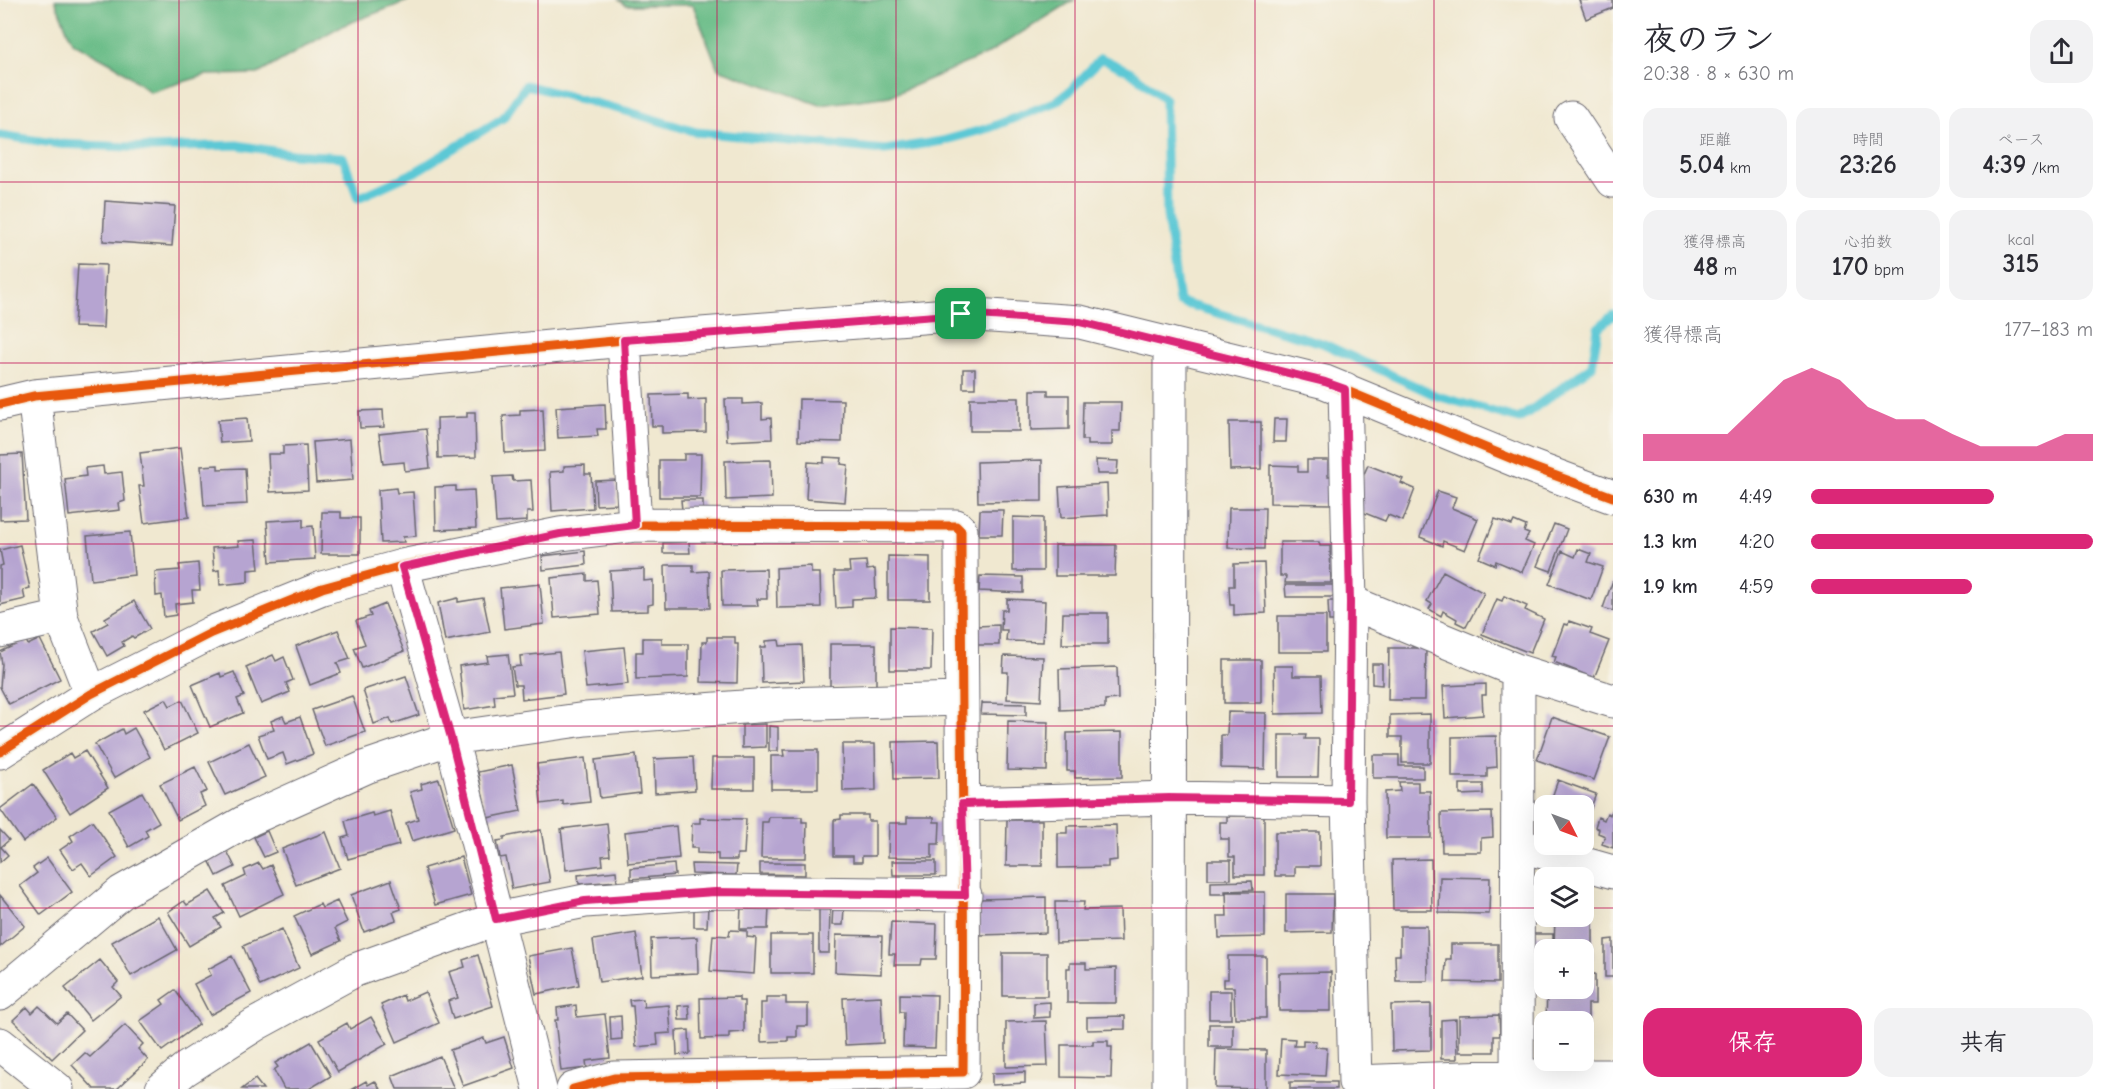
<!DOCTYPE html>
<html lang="ja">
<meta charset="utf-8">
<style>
body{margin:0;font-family:"Comic Neue","Klee One",sans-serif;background:#f2f2f3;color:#2b2b33;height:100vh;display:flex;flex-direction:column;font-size:22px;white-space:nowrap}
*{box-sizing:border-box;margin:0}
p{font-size:20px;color:#7c7c81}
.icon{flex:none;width:33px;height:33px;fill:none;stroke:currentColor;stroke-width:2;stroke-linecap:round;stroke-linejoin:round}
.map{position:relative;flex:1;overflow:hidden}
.side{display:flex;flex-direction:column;background:#fff;width:510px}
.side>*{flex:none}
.needle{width:39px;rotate:132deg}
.fabs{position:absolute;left:1534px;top:795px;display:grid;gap:12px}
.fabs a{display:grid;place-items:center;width:60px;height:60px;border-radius:12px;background:#fff;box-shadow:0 6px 24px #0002;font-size:30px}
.pin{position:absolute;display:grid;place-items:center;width:51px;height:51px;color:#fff;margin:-26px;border-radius:12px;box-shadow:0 3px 9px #0006}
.round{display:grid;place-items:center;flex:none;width:63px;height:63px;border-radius:18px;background:#f2f2f3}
.headline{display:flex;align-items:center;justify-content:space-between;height:102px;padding:0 30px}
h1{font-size:33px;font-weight:700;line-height:45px}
.metrics{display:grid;grid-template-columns:repeat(3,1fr);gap:9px;height:102px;padding:6px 30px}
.metrics div{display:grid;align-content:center;border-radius:15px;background:#f2f2f3;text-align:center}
.metrics b{font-size:26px;font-weight:700}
.metrics small{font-size:16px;font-weight:400}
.metrics p{font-size:16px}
.chart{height:168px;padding:12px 30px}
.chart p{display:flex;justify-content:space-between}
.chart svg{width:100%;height:108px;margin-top:6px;fill:#db2777;opacity:.7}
.action{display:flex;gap:12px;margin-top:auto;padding:12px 30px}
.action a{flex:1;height:69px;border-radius:18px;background:#db2777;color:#fff;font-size:24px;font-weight:700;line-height:69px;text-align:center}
.action a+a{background:#f2f2f3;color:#2b2b33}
ul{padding:0 30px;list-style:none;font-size:20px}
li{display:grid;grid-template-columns:96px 72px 1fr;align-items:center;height:45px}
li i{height:15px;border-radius:8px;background:#db2777}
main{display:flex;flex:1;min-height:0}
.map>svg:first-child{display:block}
.forest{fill:#6cbd89;stroke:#477062;stroke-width:1.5}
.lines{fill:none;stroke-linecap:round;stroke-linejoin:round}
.stream{stroke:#5cc8d5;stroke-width:9}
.building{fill:#b6a4d1}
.minor-casing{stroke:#6a676f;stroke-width:35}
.minor{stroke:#fff;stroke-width:33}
.cycleway-casing{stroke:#f7f3e8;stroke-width:13}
.cycleway{stroke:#e8590c;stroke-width:9}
.route-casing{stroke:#fff;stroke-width:12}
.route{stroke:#db2777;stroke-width:8}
.grid{fill:none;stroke:#c2185b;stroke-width:1.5;stroke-opacity:0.55}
</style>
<main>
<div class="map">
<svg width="1613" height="1089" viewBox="0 0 1613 1089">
<rect width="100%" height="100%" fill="#f7f3e8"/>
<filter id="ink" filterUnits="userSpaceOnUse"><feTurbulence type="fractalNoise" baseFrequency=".0167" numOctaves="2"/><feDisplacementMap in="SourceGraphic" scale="12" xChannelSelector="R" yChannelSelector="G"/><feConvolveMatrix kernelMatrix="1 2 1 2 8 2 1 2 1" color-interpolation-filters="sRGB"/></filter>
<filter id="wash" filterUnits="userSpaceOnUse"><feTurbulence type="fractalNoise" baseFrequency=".008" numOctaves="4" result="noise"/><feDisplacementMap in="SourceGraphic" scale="24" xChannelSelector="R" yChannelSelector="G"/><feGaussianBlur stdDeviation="1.35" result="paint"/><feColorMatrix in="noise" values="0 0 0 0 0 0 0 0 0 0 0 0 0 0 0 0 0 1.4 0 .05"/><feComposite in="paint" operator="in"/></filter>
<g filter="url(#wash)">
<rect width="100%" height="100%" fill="#f0e8d0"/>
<path class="forest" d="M55,0h355l-71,27 -81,47 -52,1 -56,17 -35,-27 -43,-23z
M619,0h455l-87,54 -97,42 -70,9 -102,-36 -25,-64h-67z"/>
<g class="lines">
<path class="stream" d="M0,135l59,9 92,4 86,-3 55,9 51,3 15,41 57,-26 88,-54 23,-33 100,26 70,21 189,18 57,-9 47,-13 66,-26 15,-11 31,-33 30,14 34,27 2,116 12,87 143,41 115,53 82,23 73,-53 6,-38 15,-13"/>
</g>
<g id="blocks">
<path class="building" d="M1579,0h34v8l-27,11z
M105,201l70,5 -3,40 -69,-5z
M78,264l28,1 -3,63 -29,-1z
M963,369h12v19h-12z
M1031,390h17v5h21v34l-38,1z
M688,394v6l18,-1v33l-44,1v-7h-10l-1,-31z
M970,398h49v33h-49z
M725,399h18v5l19,-1v16l9,-1 1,21 -45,2z
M799,399l44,1 -1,42 -44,-1z
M1083,402h38l-1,29h-8v14h-25v-5h-5z
M605,404l1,25h-9l1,7 -40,2 -2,-31z
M543,409l2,42 -40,2 -2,-37 17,-1v-5z
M383,410l1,17 -24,1 -1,-17z
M467,412h8l1,45 -38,1 -1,-40 30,-1z
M247,418l2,23 -29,2 -2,-23z
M1274,419h13l-1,23h-13z
M1229,422h32v47l-31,1z
M426,429l4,39 -25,3 -1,-9 -21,2 -4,-30z
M350,439l3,41 -37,3 -3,-41z
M306,445l2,45 -38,2 -2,-38h15v-8z
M180,448l9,69 -45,6 -5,-37h5l-4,-33z
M22,454l4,65 -26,1v-65z
M684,454h17l-1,43h-41v-37h25z
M824,457l18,1 -1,6 7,1 -3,37 -39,-3 2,-37 16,1z
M771,460l1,38 -46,2 -1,-39z
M1042,460v41l-64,1 -1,-40z
M1096,460l22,1 -1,13h-20z
M1307,460h21v16h4l-1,28 -61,-1v-38l28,1v6h9z
M218,465v4l27,-1 2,36 -43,2 -3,-40z
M585,465v9h6l2,34 -41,3 -2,-39 14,-1v-5z
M1368,465l35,14 -2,4 14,6 -12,32 -15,-6 -3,6 -28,-11v-20z
M103,466l1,8 18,-2 3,29 -6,2 1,7 -51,6 -4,-37 21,-3 -1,-8z
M512,476l1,5 18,-1 2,32h-6v9l-31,2 -3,-46z
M616,480l1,24 -21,1 -1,-24z
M1107,484l1,31 -47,3 -2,-31z
M456,486v5l18,-1 2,38 -40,2 -1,-43z
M396,488l1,5 16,-1 3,44 -13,1 1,5 -23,1 -3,-53z
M1438,491l18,6 -4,11 26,11 -13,31 -22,-9 -1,5 -22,-9z
M681,500h22v10h-21z
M1229,508h36l-1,41 -36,-1z
M980,510h23l-1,25h-23z
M322,512h19v6h19v36h-39z
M1013,517l30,1v53h-30z
M303,519v8l10,-1 2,33 -45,3 -3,-41z
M1495,519l17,6 2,-4 12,5 -2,6 5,2 -4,7 9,4 -12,27 -26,-11 -1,4 -16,-7z
M1554,524l13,5 -16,42 -14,-5z
M130,532l4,43 -43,5 -4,-44z
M256,540l3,29 -11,1v12l-28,3 -1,-15 -5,1 -2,-23 27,-2 -1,-5z
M689,542l1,11h-27v-10z
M1280,542h39l1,4h10l1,37h-46l1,-7h-6z
M20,545l10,43 -7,2 2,9 -25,6v-39l3,-1 -3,-15z
M1055,545h61l-1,31h-60z
M1578,549l13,5 -3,8 15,5 -12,33 -42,-16 13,-33 13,6z
M585,551l1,14 -43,5 -1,-14z
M888,556l42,1v43h-42z
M866,561l1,9 8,-1 1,29 -24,1v8l-16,1 -2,-36h16l-1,-10z
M198,563l2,27h-8l1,12 -18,2 1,11 -12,2 -2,-22 -6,1 -1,-24 25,-2 -1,-5z
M1264,563l2,50 -32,2v-10h-4l-1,-19h5v-22z
M665,565h28v7l16,-1 1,37h-44z
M811,566v7h9l1,34 -44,1 -1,-40z
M644,569v12l9,-1v24l-5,1v6l-36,1 -2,-41z
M766,569l1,30h-10l1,7h-36l-1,-36z
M1443,571l41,22 -18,34 -10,-5 1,-3 -14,-8 -2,5 -12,-7 3,-5 -5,-3z
M587,574v7l10,-1 3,34 -46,4 -3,-40z
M980,576l43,1v16l-44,-2z
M1613,580v31l-10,-3z
M540,584l4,40 -40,5 -4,-41z
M1285,585h51v12h-50z
M1504,596l23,10 -2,4 19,9 -14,34 -48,-19 15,-35 5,2z
M458,598v4l25,-4 7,34 -45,9 -7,-38z
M1007,599l38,2 -2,41 -37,-1 1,-11h-6l1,-20h5z
M134,601l16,28 -16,9 -2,-2 -10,6 2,4 -17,10 -14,-25 15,-8 -3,-5z
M1328,601h8l1,20h-8z
M385,604l19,47 -42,17 -8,-20 11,-4 -9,-23 15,-5 -2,-5z
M1063,613h45v31h-46z
M1278,616h48v36h-48z
M1569,621l23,8 -2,5 19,7 -15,37 -40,-16 2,-5 -4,-1 12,-32 4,1z
M999,625v20h-22v-19z
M890,627l42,1 -1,42h-41z
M338,630l12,29 -13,4 4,10 -31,12 -14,-39z
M707,637h28v7h3l-1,39 -36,-1 1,-40h5z
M643,638h19v6h26v33l-52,2v-27h7z
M40,639l20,40 -51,25 -9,-17 2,-23 -2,-12 26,-12 2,5z
M779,640l1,6 22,-1 2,36 -42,2 -1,-36h5v-6z
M830,644h46v42l-46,1z
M624,647l4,37 -42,4 -4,-37z
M1389,648h37l-1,52h-37z
M559,652l5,42 -42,5 -1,-14h-6l-3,-18 9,-1 -1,-10z
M508,654l5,39 -19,2 1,10 -31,5 -5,-44 29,-4 -1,-6z
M273,655l3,6 8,-4 9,23 -7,3 4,9 -29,12 -15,-37z
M1004,656l39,1 -2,44 -34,-2 1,-27h-5z
M1224,660h37v43h-37z
M1372,664h10v21l-10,-1z
M1274,666h19v10h28l1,37 -47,1z
M1117,667l1,32 -13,1v8l-45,2 -1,-41z
M234,672l10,24 -7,3 6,14 -33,14 -18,-42 28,-12 1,4z
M406,676l13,39 -27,9 -2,-6 -16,6 -11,-34z
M1486,684v11h-4l1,20 -38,3 -2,-32z
M352,696l13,36 -40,14 -13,-36z
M166,699l4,7 12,-6 16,33 -34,17 -20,-40z
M982,703l44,1v11l-45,-1z
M1228,712l38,1 -1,56 -44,-1v-33h6z
M1430,714v49h-28v-26h-12v-22z
M283,716l3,6 14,-5 13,37 -26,10 -4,-11 -16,6 -9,-24 16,-5 -3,-9z
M1552,717l58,20 -16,43 -57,-20z
M1008,721l40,1 -1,49 -40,-1z
M766,724v23l-24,1v-23z
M769,726l9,1v24h-9z
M134,728l16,29 -36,21 -19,-34 27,-15 2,5z
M1122,732v45l-47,1v-7h-8v-38z
M1279,735h27l-1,4h14l-1,38h-39z
M1496,736l1,31 -10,1v9h-35v-40z
M938,741l1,37 -45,1 -1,-37z
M249,743l16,34 -40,18 -16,-33z
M842,744h33l1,46 -33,1z
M783,750h35v39h-47v-33h13z
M85,751l23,37 -38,25 -27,-43 27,-17 3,5z
M636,755l4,38 -40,5 -5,-38z
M1373,755h26v11h24v12h-50z
M693,757l2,33 -40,3 -1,-34z
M585,758l5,44 -27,3v-4l-22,3 -4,-40z
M712,758h42v31h-43z
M512,765l9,46 -34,7 -9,-46z
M195,767l12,24 -7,3 5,12 -27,14 -18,-36z
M439,779l15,49 -42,13 -6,-18 12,-4 -8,-27 12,-3 -1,-5z
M1558,780l38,14 -7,19 -5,-2v-5h-35z
M1399,782h19v9h12l1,47h-45l-1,-46 15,-1z
M33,784l24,33 -34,25 -23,-33z
M1460,784h23v10l-23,1z
M142,792l17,30 -14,8 3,6 -19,11 -20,-37z
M1613,808v40l-11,-4 3,-8 -7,-3 1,-4 -4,-2 3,-10 6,3 3,-7 3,2z
M390,811l9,34 -51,14 -6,-21 7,-2 -4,-15 27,-8 1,3z
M1492,812l1,25 -12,1v14h-39l-1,-39z
M841,815h27v6h7v35h-13v6h-9v-6h-19v-36l7,-1z
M1227,816h37v59h-29v-18h-6v-18h-9v-17h7z
M769,817h33v5h5l-1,36h-45l1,-36h6z
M907,817h27v5h6l-1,22h-7v14l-44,-1 1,-34h18z
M700,818l46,1 -2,35h-7v6h-19v-6l-21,-1v-5h-6l1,-25h8z
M1007,820h35v46h-36z
M92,821l25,36 -26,19 -9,-13 -9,6 -13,-19 13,-9 -3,-5z
M607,823l3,32 -8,1 1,9 -37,5 -5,-41z
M1116,825l1,35 -9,1v6l-50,1v-35h9v-7z
M676,826l3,32 -51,5 -3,-31z
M0,830l9,10 -8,7 7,8 -8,7z
M541,830l9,52 -38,7 -6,-32 -6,1 -3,-17 7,-1v-3z
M267,831l9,21 -12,5 -10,-20z
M326,832l14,36 -44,17 -14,-36z
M1275,832h45v34h-25v10h-20z
M225,847l10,20 -18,9 -10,-20z
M461,857l10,38 -36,10 -11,-37z
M47,858l25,34 -31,23 -21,-29 17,-13 -4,-5z
M1431,859l1,51h-39l-1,-50z
M1208,860h23v19h-23z
M892,861h44v14h-43z
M259,863l4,6 8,-4 13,29 -45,22 -14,-30 21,-10 -2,-6z
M760,863h45v12l-45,-1z
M674,864l1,11 -44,4v-11z
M691,864l46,1 -1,10 -44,-1z
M616,871l1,10 -38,3 -1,-9z
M1440,877l50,1 -1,36 -50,-1z
M391,880l10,29 -8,3 3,8 -32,12 -13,-37z
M1252,881l1,9 -28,1v3h-14v-12z
M210,891l14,22 -9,5 6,9 -32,19 -21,-34 16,-11 3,4z
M1226,892h39v45l-46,1 -1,-22h9z
M1286,894h47l-1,38 -46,1z
M0,895l25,31 -25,21z
M1584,896h2v17h7v46h-9v-9h-30l1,-34h29z
M1046,897v36l-67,2v-36z
M337,901l10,21 -12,6 6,13 -29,13 -18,-38 26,-12 2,4z
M1055,902h29l-1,8 37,-1 1,32 -65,2z
M819,905h11l-1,48h-10z
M833,905l11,1 -1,19h-11z
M741,906h28l-1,23h-28z
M694,907h14l-1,20h-13z
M158,916l19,34 -46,26 -19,-34z
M891,922l46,2 -1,35h-14l-1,6h-27l1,-11h-6z
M1400,926h27l1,55h-32l-1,-26h5z
M282,929l17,39 -39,18 -17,-40z
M730,930l17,1v6l9,1 -2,36 -44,-3 3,-36 16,1z
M636,933l6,43 -43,6 -6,-42z
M1533,934h20v16h-8v9h-12z
M771,935h42v38h-42z
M836,935l46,1 -1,38 -46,-2z
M697,937l1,36 -46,2 -1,-36z
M1613,939v38h-8v-37z
M1451,944h47v39l-53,-1 1,-23h5z
M572,948l7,37 -43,9 -8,-38z
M1003,953h44v43h-44z
M478,955l15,51 -40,13 -5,-18 10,-3 -9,-26 16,-5 -2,-7z
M232,956l19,37 -41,22 -16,-31 17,-9 -3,-6z
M1228,956h38v62h-31l-1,-31h-11v-8h5z
M100,960l18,22 -5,5 8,9 -30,24 -26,-32z
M1070,963h16v6l30,-1v35h-49v-35h3z
M1331,972v39h-52v-38z
M1584,974h11v30h-7v43h-4v-25h-38l1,-34h37z
M175,990l24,34 -37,27 -22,-30 24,-17 -3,-4z
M1209,991h22v28h-22z
M425,992l14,31 -42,19 -16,-37 22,-10 2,6z
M900,994l37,1 -2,53 -32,-1 1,-35h-4z
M881,996l2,47 -38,2 -2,-47z
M739,997v4h5v31l-15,1v5l-28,1 -1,-41z
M766,997h20v7h22v22h-11v11h-9v4l-27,1v-39h5z
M643,999l1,8 25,-2 2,28 -14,1 1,11 -22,2 -3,-41h-3l-1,-6z
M1050,1002v15l-16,1v-15z
M1431,1004v46l-39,1 -1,-46z
M576,1005l1,12 28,-3 5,44 -24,3 1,7 -26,3 -6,-51h3l-1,-12z
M689,1005l1,15h-11l-1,-14z
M39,1006l18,17 10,-9 15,16 -30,29 -39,-39 14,-13 5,6z
M1499,1015l1,21h-6v16h-35v-36z
M621,1016l1,23 -11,1 -1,-23z
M1125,1016v13l-38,1v-13z
M371,1017l16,27 -49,28 -19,-33 28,-16 3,6z
M1456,1019l1,40h-16v-39z
M1046,1021l2,45 -42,1v-45z
M1209,1024h24v23h-24z
M125,1025l18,19 -5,5 10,11 -31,29h-23l-22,-24 13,-12 5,4z
M689,1030l1,24 -13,1 -1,-24z
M504,1037l10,31 -51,18 -13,-36 34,-12 2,5z
M1281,1038l14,1 -1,7h9v-6l13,1 -1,6 12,1 -2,28 -46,-2z
M1093,1041h15v6h4l-1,31 -50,-1v-32h32z
M311,1042l20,34 -22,13h-25l-10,-19 4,-3 -3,-4z
M1216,1049l50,1v39l-51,-1z
M440,1056l14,33h-57l-5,-13z
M1025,1072v11l-33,2v-12z
M255,1079l8,10h-21z
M366,1081l2,4 7,-4 5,8h-28z
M1290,1082h46v7h-46z"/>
</g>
</g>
<g filter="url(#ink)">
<use href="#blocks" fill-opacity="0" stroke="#6a676f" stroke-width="1.5"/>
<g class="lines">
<defs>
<path id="minor" d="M1571,118l42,63
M624,340l11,185
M1345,389l5,213
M34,396l27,221 30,77
M0,404l34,-8 590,-56 337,-26 119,8 245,60 207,85 81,30
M402,566l49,172 89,351
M0,631l61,-14
M1613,701l-95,-30 -168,-69 -2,199 7,281 162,-6h96
M0,752l91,-58 120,-61 111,-45 80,-22 158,-32 75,-9 321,1 5,5c0,180 4,361 2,541l-349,6 -41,11
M962,804l207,-6 179,3
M1518,845l95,27
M0,994l122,-102 128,-73 116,-52 85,-29 135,-19 197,-15 178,-5
M0,1044l57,45
M162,1089l22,-19 72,-46 99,-54 141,-51 89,-18 130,-9 250,3
M1169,1089l1,-745
M1517,1089l1,-418"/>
</defs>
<use href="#minor" class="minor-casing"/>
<use href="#minor" class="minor"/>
<defs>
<path id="cycleway" d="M0,404l34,-8 590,-56 337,-26 119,8 245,60 207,85 81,30
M0,752l91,-58 120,-61 111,-45 80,-22 158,-32 75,-9 321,1 5,5c0,180 4,361 2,541l-349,6 -41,11"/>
</defs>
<use href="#cycleway" class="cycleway-casing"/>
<use href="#cycleway" class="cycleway"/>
</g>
</g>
<g class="lines" filter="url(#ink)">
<defs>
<path id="route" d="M961,314l119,8 245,60 20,7 5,213 -2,199 -179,-3 -207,6 3,91 -250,-3 -130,9 -89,18 -45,-181 -49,-171 158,-33 75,-9 -11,-185z"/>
</defs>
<use href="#route" class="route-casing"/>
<use href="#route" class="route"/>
</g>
<path class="grid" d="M179,0v1089M358,0v1089M538,0v1089M717,0v1089M896,0v1089M1075,0v1089M1255,0v1089M1434,0v1089M0,182h1613M0,363h1613M0,544h1613M0,726h1613M0,908h1545M1584,908h29"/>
</svg>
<div class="fabs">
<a><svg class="needle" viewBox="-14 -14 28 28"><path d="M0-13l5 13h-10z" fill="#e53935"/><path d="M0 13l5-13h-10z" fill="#7c7c81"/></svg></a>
<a><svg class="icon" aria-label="layers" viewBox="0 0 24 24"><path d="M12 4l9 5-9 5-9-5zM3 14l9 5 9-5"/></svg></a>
<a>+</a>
<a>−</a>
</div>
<div class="pin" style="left:961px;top:314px;background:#1e9e55"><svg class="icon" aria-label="arrive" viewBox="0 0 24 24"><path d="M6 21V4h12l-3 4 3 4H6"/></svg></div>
</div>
<section class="side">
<div class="headline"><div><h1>夜のラン</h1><p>20:38 · 8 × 630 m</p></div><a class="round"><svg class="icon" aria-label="share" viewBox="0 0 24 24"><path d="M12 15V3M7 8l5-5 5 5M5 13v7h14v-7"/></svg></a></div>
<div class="metrics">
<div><p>距離</p><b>5.04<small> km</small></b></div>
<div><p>時間</p><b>23:26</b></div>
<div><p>ペース</p><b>4:39<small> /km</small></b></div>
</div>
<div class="metrics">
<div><p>獲得標高</p><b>48<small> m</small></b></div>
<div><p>心拍数</p><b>170<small> bpm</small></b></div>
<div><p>kcal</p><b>315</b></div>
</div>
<div class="chart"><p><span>獲得標高</span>177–183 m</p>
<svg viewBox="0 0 160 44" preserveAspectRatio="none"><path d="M0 44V33L10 33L20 33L30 33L40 22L50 11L60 6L70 11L80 22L90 27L100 27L110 33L120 38L130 38L140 38L150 33L160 33V44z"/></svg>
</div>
<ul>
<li><b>630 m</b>4:49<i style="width:65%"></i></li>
<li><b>1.3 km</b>4:20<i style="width:100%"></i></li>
<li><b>1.9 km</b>4:59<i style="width:57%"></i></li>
</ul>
<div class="action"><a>保存</a><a>共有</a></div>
</section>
</main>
